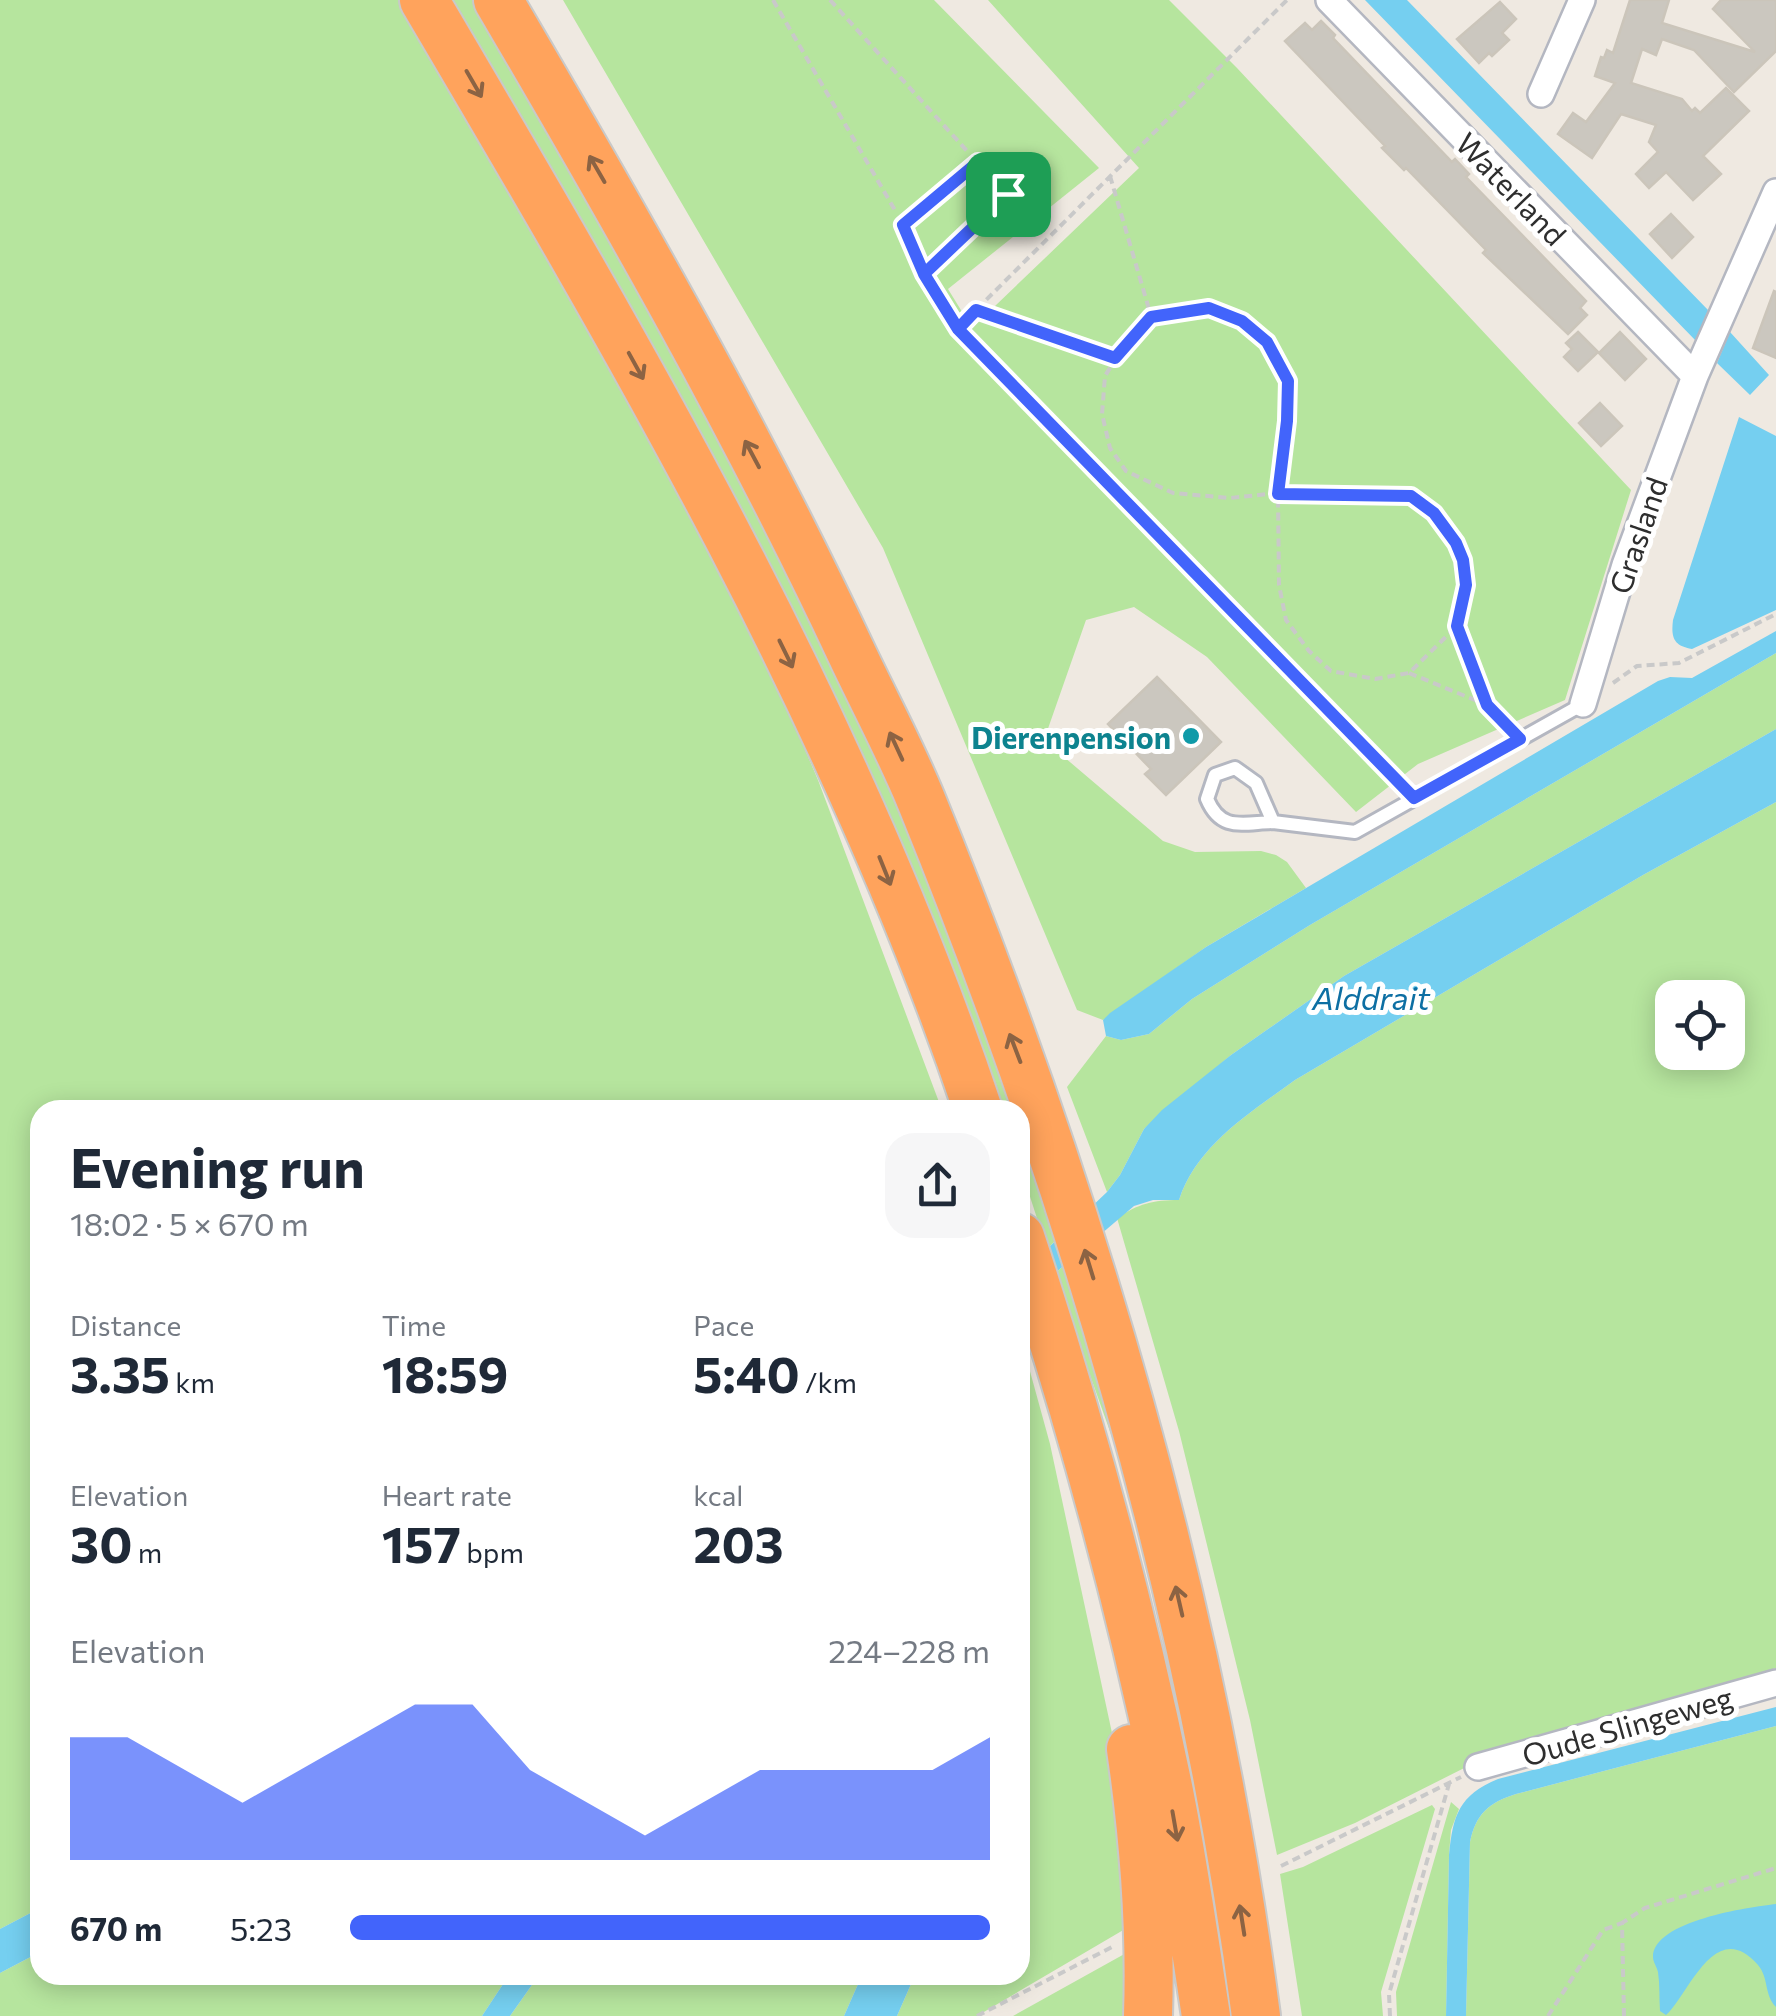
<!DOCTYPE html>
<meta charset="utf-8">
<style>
body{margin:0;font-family:Commissioner,sans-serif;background:#f6f6f7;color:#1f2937;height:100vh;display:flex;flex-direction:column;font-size:38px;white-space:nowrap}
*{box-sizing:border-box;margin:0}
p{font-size:32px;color:#747a83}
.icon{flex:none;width:55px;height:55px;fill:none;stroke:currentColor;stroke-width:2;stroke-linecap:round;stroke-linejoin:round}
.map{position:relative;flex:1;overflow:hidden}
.sheet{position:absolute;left:30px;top:1100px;width:1000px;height:885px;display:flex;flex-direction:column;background:#fff;border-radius:30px;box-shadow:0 5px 25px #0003}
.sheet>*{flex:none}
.fabs{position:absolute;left:1655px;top:980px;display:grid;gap:20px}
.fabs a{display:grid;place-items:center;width:90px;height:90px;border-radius:20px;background:#fff;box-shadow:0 5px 25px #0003;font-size:50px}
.pin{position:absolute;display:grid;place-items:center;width:85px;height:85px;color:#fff;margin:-42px;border-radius:20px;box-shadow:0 5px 15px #0006}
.round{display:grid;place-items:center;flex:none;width:105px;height:105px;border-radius:30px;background:#f6f6f7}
.head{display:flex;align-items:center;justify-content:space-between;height:170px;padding:0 40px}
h1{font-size:55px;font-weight:700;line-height:75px}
.stats{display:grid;grid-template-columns:repeat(3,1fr);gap:15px;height:170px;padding:10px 40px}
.stats div{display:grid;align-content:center}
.stats b{font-size:50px;font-weight:700}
.stats small{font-size:28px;font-weight:400}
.stats p{font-size:28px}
.chart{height:280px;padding:20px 40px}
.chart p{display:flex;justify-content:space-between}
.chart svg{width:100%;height:180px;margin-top:10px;fill:#4264fb;opacity:.7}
ul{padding:0 40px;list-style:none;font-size:32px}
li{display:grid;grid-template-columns:160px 120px 1fr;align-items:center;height:75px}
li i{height:25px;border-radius:12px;background:#4264fb}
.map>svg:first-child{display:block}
.green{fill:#b6e59e;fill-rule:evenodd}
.water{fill:#75cff0}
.building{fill:#cbc7bf;stroke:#cbc5ba;stroke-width:2.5}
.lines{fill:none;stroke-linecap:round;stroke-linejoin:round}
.lane-casing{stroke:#b4b7c1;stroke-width:18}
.street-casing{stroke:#b4b7c1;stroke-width:30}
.highway-casing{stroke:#c9c9c9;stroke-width:52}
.path{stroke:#c9c9c9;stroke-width:4;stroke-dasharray:8 5;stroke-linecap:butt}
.lane{stroke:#fff;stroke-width:12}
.street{stroke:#fff;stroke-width:25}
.highway{stroke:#ffa35c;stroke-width:48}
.oneway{stroke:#8c6343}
.route-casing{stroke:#fff;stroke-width:20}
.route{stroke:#4264fb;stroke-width:12}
.culture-dot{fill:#0f9aa8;stroke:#fff;stroke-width:4}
.labels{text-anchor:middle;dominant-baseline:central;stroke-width:10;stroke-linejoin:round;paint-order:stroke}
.street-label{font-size:30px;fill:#2e2e2e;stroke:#fff}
.culture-label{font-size:30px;font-weight:bold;fill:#0d838f;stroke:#fff;text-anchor:end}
.water-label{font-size:32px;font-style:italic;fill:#0d6fa3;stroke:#fff}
</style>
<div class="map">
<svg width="1776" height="2016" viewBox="0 0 1776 2016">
<rect width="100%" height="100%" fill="#efe9e1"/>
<path class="green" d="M0,0h399l273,470 72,137 74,173 124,330h-902v798l-40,21z
M442,0h40l180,309 164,314 82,181 105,268 21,58 24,108 -11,11 -27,-83v-56h-21c-62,-163 -120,-329 -199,-484 -108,-215 -236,-419 -358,-626z
M563,0h371l165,168 -151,121 24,39 167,-160 -151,-168h181l68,68 394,422 -66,210 -147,64 -62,48 -149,-155 -73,-50 -48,13 -42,120 119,101 32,11 66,-1 15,4 11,7 19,26 -100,59 -103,73 -26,-10 -194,-462z
M1776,653v76l-432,247 -113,79 -87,74 -24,46 -13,17 -40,-105 39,-51 15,4 28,-6 43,-35 118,-74z
M1776,802v866l-278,83 -143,72 -78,32 -27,-135 -71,-289 -62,-213c21,-14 36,-18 62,-18 18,-55 71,-87 116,-120l348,-205zM1672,998h56v54h-56z
M1078,1254l45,214 -69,-194z
M1020,1335l30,109 68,317 19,161 -160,94h-80l18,-41h105z
M1776,1726v290h-310l4,-174c6,-28 18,-39 46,-48z
M1451,1802l8,7 -8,21 -2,25 -3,161h-49l-1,-24z
M1432,1805l3,4 -54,183 2,24h-81l-22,-142 23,-7z
M1137,1947l-3,69h-121z
M40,1952v23h469l-27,41h-482v-43z
M539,1975h323l-18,41h-334z"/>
<path class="water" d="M1365,0h42l301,310 -12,31z
M1730,332l39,43 -19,20 -33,-32z
M1739,417l37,19v174l-84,39c-19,-3 -21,-12 -19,-29z
M1776,631v22l-466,272 -118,74 -43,35 -28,6 -15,-4 -3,-16 7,-7 96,-66 452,-266 12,-4 22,1z
M1776,729v73l-133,73 -348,205c-45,33 -98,65 -116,120h-26l-19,6 -80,68 -7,-25 60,-57 13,-17 24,-46 18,-19 69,-55 113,-79z
M1776,1707v19l-260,68c-28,9 -40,20 -46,48l-4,174h-20l3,-161c4,-40 10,-60 49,-76z
M1776,1904v103c-12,-12 -7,-29 -18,-42 -43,-50 -70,31 -92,50l-6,-4c-1,-13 0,-26 -2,-39 -1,-5 -5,-10 -5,-15 0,-36 96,-50 123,-53z
M40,1908v44l-40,21v-44z
M509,1975h30l-29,41h-28z
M862,1975h53l-18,41h-53z"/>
<path class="building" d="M1630,0h39l-7,23 93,29 -42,-43 8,-9h55v51l-42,41 -40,-42 -32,-11 -6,16 -14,-6 -11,34 51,16 10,12 3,-3 5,5 26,-25 23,23 -46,45 18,18 -28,26 -27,-28 -17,16 -13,-14 22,-22 -9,-10 7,-17 -35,-11 -29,44 -34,-24 15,-21 13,9 29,-39 -20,-7 6,-19 3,1 3,-8 6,3z
M1500,2l16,17 -14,14 7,7 -17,16 -3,-3 -10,10 -22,-24z
M1321,21l14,14 -2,3 119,124 3,-3 14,15 -3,3 120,124 -6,7 7,7 -19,19 -85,-81 3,-3 -80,-82 -2,2 -22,-22 3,-2 -100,-105 20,-18 7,7z
M1671,214l22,23 -21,21 -22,-24z
M1774,291l2,1v66l-23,-10z
M1578,332l20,20 -20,19 -14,-14 8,-8 -6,-6z
M1620,332l26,27 -21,21 -26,-27z
M1600,403l22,23 -21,20 -22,-23z
M1157,677l64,65 -55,53 -21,-21 6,-5 -43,-45z"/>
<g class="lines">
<defs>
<path id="lane" d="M924,274l-21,-49 75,-63 30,32 -84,80 34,55 456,468
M1273,822c-31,1 -52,10 -66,-23l8,-24 20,-7 21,15 17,39 82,10 228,-128"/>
<path id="street" d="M1329,0l366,376
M1541,94l41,-94
M1583,704l42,-139 70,-189 81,-184
M1478,1767l298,-84"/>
<path id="highway" d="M424,0c210,356 422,716 554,1110
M498,0c125,213 248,428 353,652 23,49 49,97 70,148 159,390 280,797 335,1216
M1020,1237c59,179 109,361 147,545 16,78 27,156 39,234
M1131,1749c13,89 20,177 17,267"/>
</defs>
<use href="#lane" class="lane-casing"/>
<use href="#street" class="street-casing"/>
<use href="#highway" class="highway-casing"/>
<path class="path" d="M773,0l123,212
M830,0l138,152
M1110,176l41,140
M976,310l137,47
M968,318l319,-318
M1278,493l-48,5 -57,-5 -47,-22 -16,-23 -8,-34 3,-38 22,-36 24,-23 58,-9 33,13 25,21 21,39 -1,40 -9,72 1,92 7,35 23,31 22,20 44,8 34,-6 48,-47 9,-41 -3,-25 -7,-17 -21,-30 -24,-17 -133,-3
M1457,626l30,79 21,22
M1409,673l78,32
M1613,683l24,-17 42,-3 97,-49
M1281,1866l180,-89
M977,2016l137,-70
M1390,2016l-1,-22 60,-210
M1548,2016l55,-86 19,-7
M1624,2016l-2,-93 23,-15 131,-40"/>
<use href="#lane" class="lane"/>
<use href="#street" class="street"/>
<use href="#highway" class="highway"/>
</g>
<defs><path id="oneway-shaft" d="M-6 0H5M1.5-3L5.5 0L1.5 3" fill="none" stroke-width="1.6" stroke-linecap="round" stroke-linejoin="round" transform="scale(2.5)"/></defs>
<g class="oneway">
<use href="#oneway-shaft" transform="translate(474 84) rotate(60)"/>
<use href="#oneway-shaft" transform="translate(597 169) rotate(-120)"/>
<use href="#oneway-shaft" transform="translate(636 366) rotate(61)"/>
<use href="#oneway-shaft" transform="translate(752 454) rotate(-118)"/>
<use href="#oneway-shaft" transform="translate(786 654) rotate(64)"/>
<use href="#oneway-shaft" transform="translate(896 746) rotate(-115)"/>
<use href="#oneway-shaft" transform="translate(885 871) rotate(68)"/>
<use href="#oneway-shaft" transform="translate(1015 1048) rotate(-111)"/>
<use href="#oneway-shaft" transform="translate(1089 1264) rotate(-107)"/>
<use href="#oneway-shaft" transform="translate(1179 1601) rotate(-103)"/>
<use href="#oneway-shaft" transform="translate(1175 1826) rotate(80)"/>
<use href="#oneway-shaft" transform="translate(1242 1920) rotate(-99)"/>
</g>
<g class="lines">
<defs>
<path id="route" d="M1008,194l-84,80 34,55 456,469 106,-59 -33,-34 -30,-79 9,-41 -3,-25 -7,-17 -22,-30 -23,-17 -133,-2 9,-73 1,-40 -21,-39 -25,-21 -33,-13 -58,9 -36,41 -139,-48 -18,19 -34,-55 -21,-49 75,-63 30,32"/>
</defs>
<use href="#route" class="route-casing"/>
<use href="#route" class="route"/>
</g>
<circle class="culture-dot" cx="1191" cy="736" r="10"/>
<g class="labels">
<g class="street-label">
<text transform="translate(1512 188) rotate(46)">Waterland</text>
<text transform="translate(1637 535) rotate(-71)">Grasland</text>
<text transform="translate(1627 1725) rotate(-16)">Oude Slingeweg</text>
</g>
<g class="culture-label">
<text x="1171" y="736">Dierenpension</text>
</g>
<g class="water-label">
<text x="1371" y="997">Alddrait</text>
</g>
</g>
</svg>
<div class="fabs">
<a><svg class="icon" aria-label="locate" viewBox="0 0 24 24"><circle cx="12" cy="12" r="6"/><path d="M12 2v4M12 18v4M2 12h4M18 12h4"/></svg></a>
</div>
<div class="pin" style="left:1008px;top:194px;background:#1e9e55"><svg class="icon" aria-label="arrive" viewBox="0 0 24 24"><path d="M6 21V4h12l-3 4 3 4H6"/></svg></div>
<section class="sheet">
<div class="head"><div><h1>Evening run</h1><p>18:02 · 5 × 670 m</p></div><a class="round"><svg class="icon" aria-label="share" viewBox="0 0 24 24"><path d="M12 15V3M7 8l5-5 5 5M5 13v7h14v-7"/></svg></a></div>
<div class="stats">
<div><p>Distance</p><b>3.35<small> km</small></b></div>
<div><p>Time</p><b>18:59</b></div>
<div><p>Pace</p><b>5:40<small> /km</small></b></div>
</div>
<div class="stats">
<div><p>Elevation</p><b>30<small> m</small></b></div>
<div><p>Heart rate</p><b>157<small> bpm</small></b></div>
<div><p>kcal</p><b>203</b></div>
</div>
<div class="chart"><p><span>Elevation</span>224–228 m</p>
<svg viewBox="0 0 160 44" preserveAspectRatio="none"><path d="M0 44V14L10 14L20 22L30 30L40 22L50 14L60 6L70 6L80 22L90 30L100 38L110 30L120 22L130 22L140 22L150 22L160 14V44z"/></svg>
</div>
<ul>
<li><b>670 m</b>5:23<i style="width:100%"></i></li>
</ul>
</section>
</div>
